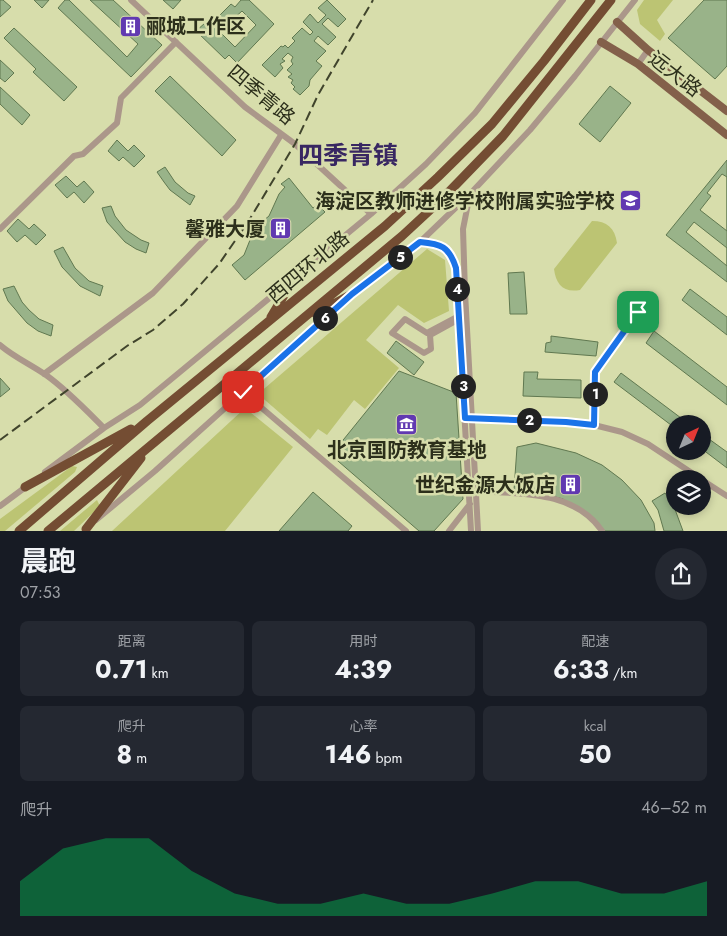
<!DOCTYPE html>
<html lang="zh">
<meta charset="utf-8">
<style>
body{margin:0;font-family:Jost,"Noto Sans SC",sans-serif;background:#242831;color:#f1f3f6;height:100vh;display:flex;flex-direction:column;font-size:19px;white-space:nowrap}
*{box-sizing:border-box;margin:0}
p{font-size:16px;color:#9ea1a6}
.icon{flex:none;width:28px;height:28px;fill:none;stroke:currentColor;stroke-width:2;stroke-linecap:round;stroke-linejoin:round}
.map{position:relative;height:531px;overflow:hidden}
.side{display:flex;flex-direction:column;background:#171b24;flex:1}
.side>*{flex:none}
.needle{width:32px;rotate:43deg}
.buttons{position:absolute;left:666px;top:415px;display:grid;gap:10px}
.buttons a{display:grid;place-items:center;width:45px;height:45px;border-radius:50%;background:#171b24;box-shadow:0 2px 8px #0003;font-size:25px}
.pin{position:absolute;display:grid;place-items:center;width:42px;height:42px;color:#fff;margin:-21px;border-radius:10px;box-shadow:0 2px 8px #0006}
.km{position:absolute;width:25px;height:25px;margin:-12px;border-radius:50%;background:#222;color:#fff;font-size:14px;line-height:25px;text-align:center}
.round{display:grid;place-items:center;flex:none;width:52px;height:52px;border-radius:26px;background:#242831}
.head{display:flex;align-items:center;justify-content:space-between;height:85px;padding:0 20px}
h1{font-size:28px;font-weight:700;line-height:38px}
.figures{display:grid;grid-template-columns:repeat(3,1fr);gap:8px;height:85px;padding:5px 20px}
.figures div{display:grid;align-content:center;border-radius:8px;background:#242831;text-align:center}
.figures b{font-size:25px;font-weight:700}
.figures small{font-size:14px;font-weight:400}
.figures p{font-size:14px}
.chart{height:140px;padding:10px 20px}
.chart p{display:flex;justify-content:space-between}
.chart svg{width:100%;height:90px;margin-top:5px;fill:#0b8043;opacity:.7}
.map>svg:first-child{display:block}
.green{fill:#bcc473}
.building{fill:#99b389;stroke:#607850;fill-rule:evenodd}
.lines{fill:none;stroke-linecap:round;stroke-linejoin:round}
.minor{stroke:#ab978a;stroke-width:6}
.major{stroke:#83604a;stroke-width:8}
.highway{stroke:#744d33;stroke-width:9}
.rail{stroke:#40442c;stroke-width:2;stroke-dasharray:10 5;stroke-linecap:butt}
.route-casing{stroke:#fff;stroke-width:10}
.route{stroke:#1a73e8;stroke-width:6}
.labels{text-anchor:middle;dominant-baseline:central;stroke-width:5;stroke-linejoin:round;paint-order:stroke}
.poi-label{font-size:20px;font-weight:bold;fill:#2c2f1b;stroke:#d7ddab;text-anchor:end}
.street-label{font-size:20px;fill:#2c2f1b;stroke:#d7ddab}
.district-label{font-size:25px;font-weight:bold;fill:#382762;stroke:#d7ddab}
</style>
<div class="map">
<svg width="727" height="531" viewBox="0 0 727 531">
<rect width="100%" height="100%" fill="#d7ddab"/>
<path class="green" d="M644,0h29l-16,20 8,14 -5,7 -20,-17 -3,-14z
M592,221c15,0 23,7 25,22l-37,47c-17,3 -24,-6 -26,-21z
M427,249l18,11 4,51 -25,12 -26,-18 -32,35 33,28 -34,41 -11,-9 -27,35 -9,-6 -8,10 -52,-45z
M245,408l48,39 -68,84h-113z
M72,466l5,1 -2,5 -70,59h-5v-12z
M97,500l3,6 -26,25h-14z"/>
<path class="building" d="M0,0h3l8,7 -11,10z
M34,0h15l-7,8z
M65,0h4l58,57 11,-13 -48,-44h23l49,45 -31,32 -73,-69z
M163,0h18l-8,9z
M241,0h8l25,24 -37,39 -8,-8 -4,4 -29,-28 9,-8 4,3 22,-22 4,3zM242,11l14,14 -21,22 -14,-14 5,-6 3,1 6,-5 -3,-3z
M327,0l19,19 -8,8 -10,-9 -6,6 14,13 -8,8 -10,-9 -4,5 12,10 -10,10 6,5 -12,14 -1,6 -9,9 -7,-6 2,-2 -4,-4 2,-3 -5,-3 4,-3 -5,-4 6,-6 -2,-3 2,-4 -5,-4 -6,6 3,2 -5,3 3,4 -8,9 -13,-12 19,-19 2,1 2,-2 3,3 7,-7 -3,-3 10,-10 8,7 3,-3 -10,-10 7,-8 8,9 8,-8 -8,-7z
M704,0h23v66l-12,13 -47,-41z
M14,28l63,59 -13,14 -31,-29 3,-3 -32,-31z
M0,60l14,13 -9,9 -5,-4z
M170,76l66,64 -14,16 -67,-65z
M610,86l21,17 -31,39 -21,-18z
M0,87l30,28 -8,10 -22,-21z
M117,140l11,11 6,-6 11,11 -11,11 -11,-10 -4,4 -11,-10z
M727,160v122l-61,-47z
M165,167l10,15 13,11 7,3 -5,9 -20,-15 -6,-8 -7,-10z
M722,174l5,3v54l-27,-21 11,-14 -4,-3z
M66,176l11,11 7,-6 10,11 -10,11 -10,-11 -7,6 -12,-13z
M289,178l24,30 5,-3 7,7 -80,68 -13,-15 12,-10 6,-15 7,-7 1,-8 11,-9 10,-22 6,-7 -4,-3z
M111,206l4,10 11,14 15,10 8,3 -3,10 -10,-4 -11,-7 -18,-20 -5,-14z
M18,219l11,10 5,-5 12,11 -10,10 -11,-10 -8,7 -10,-11z
M694,222l33,26v18l-41,-34z
M63,247l12,21 14,13 14,5 -3,10 -20,-10 -18,-19 -8,-16z
M524,272l3,42h-17l-2,-41z
M14,286l8,16 7,8 10,9 14,6 -2,11 -13,-5 -11,-8 -19,-22 -5,-12z
M690,289l37,28v18l-45,-35z
M654,331l73,56v18l-81,-62z
M551,336l47,6 -2,14 -51,-4 1,-9 5,-1z
M396,341l28,21 -10,13 -27,-22z
M399,371l57,22 7,106 -29,32h-15l-88,-76z
M524,372h14l-1,7 44,1v18l-58,-2z
M621,373l68,51h-14v4l-61,-46z
M0,378l10,11 -10,8z
M702,434l25,18v16l-25,-19z
M536,443l40,10 26,12 20,15 19,20 13,23 1,8h-50l-42,-32 -26,-7 -23,-2 3,-43z
M313,492l39,34 -4,5h-69z
M665,493l8,11 10,27h-19l-6,-21 -6,-9z"/>
<g class="lines">
<path class="minor" d="M131,0l114,107 50,37 76,70
M638,64l10,-14
M470,194l-7,35 2,63 13,239
M0,229l74,-73 9,-2 34,-31 4,-25 55,-56
M420,242c21,2 29,4 36,26l15,263
M349,296l71,-54 50,-48 60,-64 45,-54 60,-76
M459,316l-32,17 -22,-14 -13,14 32,20 7,-4 -1,-14 29,-16
M0,345c14,12 30,19 46,30 21,15 39,34 58,53
M44,374l109,-81 84,-87 44,-71
M243,392l163,139
M469,418l97,4 28,3 28,7 26,12 53,35
M594,425l1,-53 43,-60
M45,472l59,-44 36,-23 231,-191 55,-50 49,-51 88,-113
M702,480l25,16
M475,491c45,3 99,-1 127,40
M0,506l27,-20
M96,520l59,-49 187,-168
M449,531l21,-27"/>
<path class="major" d="M617,22l31,28 79,61
M601,42l37,22 89,71"/>
<path class="highway" d="M316,314l36,-20
M271,317l24,-40
M25,487l106,-58
M86,529l55,-71
M19,531l128,-110 238,-195 53,-49 54,-53 52,-63 47,-61
M48,531l354,-295 41,-38 60,-62 108,-136"/>
<path class="rail" d="M0,440l127,-94 26,-16 30,-26 36,-40 29,-42 47,-78 23,-49 55,-95"/>
</g>
<g class="lines">
<defs>
<path id="route" d="M243,392l109,-98 68,-52c21,2 29,4 36,26l9,150 101,4 28,3 1,-53 43,-60"/>
</defs>
<use href="#route" class="route-casing"/>
<use href="#route" class="route"/>
</g>
<defs>
<symbol id="building-square" viewBox="-11 -11 22 22"><rect x="-9" y="-9" width="18" height="18" rx="4" fill="#6139b1" stroke="#d7ddab"/><path d="M-4-6H4V6H1V3H-1V6H-4ZM-2.5-4.3h1.7v1.8h-1.7ZM.8-4.3h1.7v1.8H.8ZM-2.5-1h1.7V.8h-1.7ZM.8-1h1.7V.8H.8Z" fill="#fff"/></symbol>
<symbol id="school-square" viewBox="-11 -11 22 22"><rect x="-9" y="-9" width="18" height="18" rx="4" fill="#6139b1" stroke="#d7ddab"/><path d="M0-5L7-2L0 1L-7-2ZM-4 1L0 2.5L4 1V4Q0 6-4 4Z" fill="#fff"/></symbol>
<symbol id="museum-square" viewBox="-11 -11 22 22"><rect x="-9" y="-9" width="18" height="18" rx="4" fill="#6139b1" stroke="#d7ddab"/><path d="M0-6L6-3V-2H-6V-3ZM-5-1h2V3h-2ZM-1-1h2V3h-2ZM3-1h2V3H3ZM-6 4H6V6H-6Z" fill="#fff"/></symbol>
</defs>
<g fill-rule="evenodd">
<use href="#building-square" x="118" y="14" width="25" height="25"/>
<use href="#school-square" x="618" y="188" width="25" height="25"/>
<use href="#building-square" x="268" y="216" width="25" height="25"/>
<use href="#museum-square" x="394" y="412" width="25" height="25"/>
<use href="#building-square" x="558" y="472" width="25" height="25"/>
</g>
<g class="labels">
<g class="poi-label">
<text x="146" y="26" text-anchor="start">郦城工作区</text>
<text x="615" y="201">海淀区教师进修学校附属实验学校</text>
<text x="265" y="229">馨雅大厦</text>
<text x="407" y="450" text-anchor="middle">北京国防教育基地</text>
<text x="555" y="485">世纪金源大饭店</text>
</g>
<g class="street-label">
<text transform="translate(675 74) rotate(38)">远大路</text>
<text transform="translate(261 95) rotate(40)">四季青路</text>
<text transform="translate(308 267) rotate(-40)">西四环北路</text>
</g>
<g class="district-label">
<text x="348" y="155">四季青镇</text>
</g>
</g>
</svg>
<div class="buttons">
<a><svg class="needle" viewBox="-14 -14 28 28"><path d="M0-13l5 13h-10z" fill="#e53935"/><path d="M0 13l5-13h-10z" fill="#9ea1a6"/></svg></a>
<a><svg class="icon" aria-label="layers" viewBox="0 0 24 24"><path d="M12 4l9 5-9 5-9-5zM3 14l9 5 9-5"/></svg></a>
</div>
<div class="pin" style="left:638px;top:312px;background:#1e9e55"><svg class="icon" aria-label="arrive" viewBox="0 0 24 24"><path d="M6 21V4h12l-3 4 3 4H6"/></svg></div>
<div class="pin" style="left:243px;top:392px;background:#d93025"><svg class="icon" aria-label="check" viewBox="0 0 24 24"><path d="M5 12l5 5 9-10"/></svg></div>
<b class="km" style="left:595px;top:394px">1</b>
<b class="km" style="left:529px;top:420px">2</b>
<b class="km" style="left:463px;top:386px">3</b>
<b class="km" style="left:457px;top:289px">4</b>
<b class="km" style="left:400px;top:257px">5</b>
<b class="km" style="left:325px;top:318px">6</b>
</div>
<section class="side">
<div class="head"><div><h1>晨跑</h1><p>07:53</p></div><a class="round"><svg class="icon" aria-label="share" viewBox="0 0 24 24"><path d="M12 15V3M7 8l5-5 5 5M5 13v7h14v-7"/></svg></a></div>
<div class="figures">
<div><p>距离</p><b>0.71<small> km</small></b></div>
<div><p>用时</p><b>4:39</b></div>
<div><p>配速</p><b>6:33<small> /km</small></b></div>
</div>
<div class="figures">
<div><p>爬升</p><b>8<small> m</small></b></div>
<div><p>心率</p><b>146<small> bpm</small></b></div>
<div><p>kcal</p><b>50</b></div>
</div>
<div class="chart"><p><span>爬升</span>46–52 m</p>
<svg viewBox="0 0 160 44" preserveAspectRatio="none"><path d="M0 44V27L10 11L20 6L30 6L40 22L50 33L60 38L70 38L80 33L90 38L100 38L110 33L120 27L130 27L140 33L150 33L160 27V44z"/></svg>
</div>
</section>
